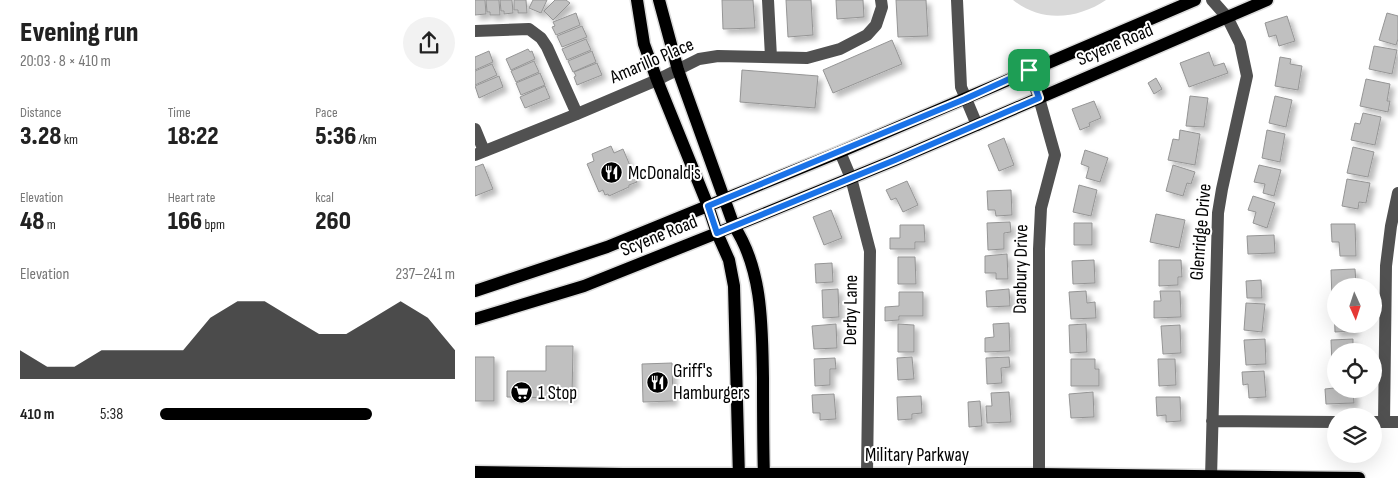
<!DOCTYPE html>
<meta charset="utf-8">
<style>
body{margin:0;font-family:"Sofia Sans Condensed",sans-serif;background:#f2f2f2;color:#222;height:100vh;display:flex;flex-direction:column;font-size:19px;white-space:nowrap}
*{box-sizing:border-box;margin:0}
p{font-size:16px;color:#767676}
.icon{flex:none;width:28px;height:28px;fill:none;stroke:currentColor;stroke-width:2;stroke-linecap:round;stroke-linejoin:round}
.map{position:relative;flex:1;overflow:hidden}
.drawer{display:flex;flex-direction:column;background:#fff;width:475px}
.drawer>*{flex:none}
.needle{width:32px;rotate:177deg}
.fabs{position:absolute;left:852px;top:278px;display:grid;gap:10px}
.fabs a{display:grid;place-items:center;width:55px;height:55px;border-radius:50%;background:#fff;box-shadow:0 5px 20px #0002;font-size:25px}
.pin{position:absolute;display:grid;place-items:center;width:42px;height:42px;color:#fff;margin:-21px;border-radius:10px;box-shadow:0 2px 8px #0006}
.round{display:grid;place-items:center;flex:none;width:52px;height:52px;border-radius:26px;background:#f2f2f2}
.head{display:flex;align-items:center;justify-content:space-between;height:85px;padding:0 20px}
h1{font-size:28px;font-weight:800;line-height:38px}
.figures{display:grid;grid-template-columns:repeat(3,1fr);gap:8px;height:85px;padding:5px 20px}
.figures div{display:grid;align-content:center}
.figures b{font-size:25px;font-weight:800}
.figures small{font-size:14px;font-weight:400}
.figures p{font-size:14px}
.chart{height:140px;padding:10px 20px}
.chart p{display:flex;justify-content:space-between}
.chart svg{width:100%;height:90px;margin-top:5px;fill:#000;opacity:.7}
ul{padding:0 20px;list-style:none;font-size:16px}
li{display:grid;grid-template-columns:80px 60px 1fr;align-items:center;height:38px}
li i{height:12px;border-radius:6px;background:#000}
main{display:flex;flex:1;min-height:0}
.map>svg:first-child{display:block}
.green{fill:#d8d8d8}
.building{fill:#c0c0c0;stroke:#959595;filter:url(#shadow)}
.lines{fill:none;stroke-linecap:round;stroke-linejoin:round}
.major-casing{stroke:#dbdbdb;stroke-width:15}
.minor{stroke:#515151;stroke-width:12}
.major{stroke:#000;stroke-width:12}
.route-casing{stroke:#fff;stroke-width:10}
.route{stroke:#1a73e8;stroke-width:6}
.labels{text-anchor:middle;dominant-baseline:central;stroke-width:4;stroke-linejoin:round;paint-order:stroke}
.street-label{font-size:19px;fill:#000;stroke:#fff}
.poi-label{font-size:19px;fill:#000;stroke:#fff;text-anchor:start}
</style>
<main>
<section class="drawer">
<div class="head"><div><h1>Evening run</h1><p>20:03 · 8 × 410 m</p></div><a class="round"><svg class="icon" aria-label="share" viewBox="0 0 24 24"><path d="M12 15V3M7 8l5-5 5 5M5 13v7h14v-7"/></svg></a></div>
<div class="figures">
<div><p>Distance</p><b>3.28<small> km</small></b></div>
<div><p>Time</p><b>18:22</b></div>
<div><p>Pace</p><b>5:36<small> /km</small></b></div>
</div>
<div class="figures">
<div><p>Elevation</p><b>48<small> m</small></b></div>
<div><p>Heart rate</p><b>166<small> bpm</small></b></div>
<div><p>kcal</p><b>260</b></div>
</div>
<div class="chart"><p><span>Elevation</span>237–241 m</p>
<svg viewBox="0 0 160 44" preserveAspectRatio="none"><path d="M0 44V30L10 38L20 38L30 30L40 30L50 30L60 30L70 14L80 6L90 6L100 14L110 22L120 22L130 14L140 6L150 14L160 30V44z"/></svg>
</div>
<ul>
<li><b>410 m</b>5:38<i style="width:72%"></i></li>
</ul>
</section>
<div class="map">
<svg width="923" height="478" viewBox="0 0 923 478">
<defs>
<filter id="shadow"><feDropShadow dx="4.5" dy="4.5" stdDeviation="2.5" flood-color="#0004"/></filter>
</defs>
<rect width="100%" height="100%" fill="#fff"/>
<path class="green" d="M538,0h93c-28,19 -65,23 -93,0z"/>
<path class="building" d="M0,0h10l1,14 -11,1z
M11,0h13l1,15h-10v-3h-3z
M25,0h12l1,13 -9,1v-3h-3z
M39,0h12l1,13h-9v-3h-4z
M58,0h14l-6,13 -12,-5z
M80,0h11l4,3 -17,17 -9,-9z
M247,0h31l2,28 -32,1z
M311,0h25l2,35 -25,2z
M361,0h27l1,17 -27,2z
M421,0h30l2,36 -30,1z
M101,13l4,12 -24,10 -4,-8 3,-1 -2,-4z
M912,13l11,3v23l-2,6 -17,-5z
M812,16l8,25 -16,5 -3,-11 -7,2 -4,-14z
M107,26l5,11 -25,10 -5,-11z
M111,39l5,11 -24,10 -5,-11z
M417,40l10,24 -69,29 -10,-23z
M899,46l23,4 -5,24 -23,-5z
M53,49l2,3 2,-1 3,8 -24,11 -5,-11z
M14,51l4,11 -18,8v-13z
M117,51l4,11 -23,10 -5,-11z
M734,52l5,14 10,-3 4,10 -39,14 -9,-24z
M805,57l11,2 -1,5 12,2 -4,24 -23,-4z
M59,61l5,11 -23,10 -5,-11z
M122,63l5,12 -25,10 -3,-8 2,-1 -2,-4z
M17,64l5,11 -22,10v-14z
M267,70l76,6 -3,32 -75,-6z
M65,73l5,12 -24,10 -5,-12z
M24,76l4,11 -24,11 -4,-12z
M681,78l6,11 -8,5 -6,-11z
M891,79l24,5 -3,17h3l-2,11 -28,-6z
M70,86l5,12 -25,10 -5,-11z
M715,96l18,2 -4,29 -18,-1z
M800,96l17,4 -6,27 -17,-4z
M619,101l7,17 -12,5 1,3 -10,4 -8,-21z
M888,113l18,4 -6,28 -24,-5 4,-17 5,1z
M705,130l20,4 -5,31 -27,-5 5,-21 6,1z
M792,130l18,4 -5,28 -18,-4z
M529,138l10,27 -15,6 -11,-26z
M136,146l3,7 9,-4 14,33 -8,3v2l-20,9 -1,-2 -3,1 -2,-5 -4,2 -12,-28 7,-3 -2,-7z
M878,147l21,5 -6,25 -21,-4z
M610,150l23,8 -8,24 -14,-4 3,-11 -8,-3z
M8,164l10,25 -18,7v-29z
M698,165l22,7 -4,12 -4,-1 -4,13 -17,-5z
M784,165l22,5 -7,26 -11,-3 2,-9 -11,-2z
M872,179l23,4 -4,20 -7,-1 -1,7 -16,-3z
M432,181l11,24 -15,7 -7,-14 -5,2 -5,-10z
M604,185l18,5 -6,26 -18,-4z
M536,190l1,25 -16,1 -1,-6h-7l-1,-19z
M778,196l22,7 -8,25 -14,-5 3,-11 -8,-2z
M356,210l11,28 -18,7 -11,-28z
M681,214l29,6 -6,28 -29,-6z
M535,222l1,10 -7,1v16l-16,1 -1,-27z
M599,223h18v22h-18z
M856,224h24l1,32h-16l-1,-14h-7z
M425,225h24l1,17h-10v7h-25v-11h10z
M799,235l1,18 -27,1 -1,-18z
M532,254l1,25h-12v-6h-11v-17z
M423,257h17l1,27h-18z
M619,260l1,23 -22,1 -1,-23z
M684,260h22l1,17h-4v8l-19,1z
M357,263l1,19 -17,1 -1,-19z
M880,269l1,14 -8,1v2h-12v13h-4l-1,-29z
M786,280l1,18h-15l-1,-17z
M363,289l1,28 -16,1 -1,-28z
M534,289l1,17 -23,1 -1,-16z
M611,291l1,12 8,-1 1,16 -25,1 -2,-27z
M685,291h20l1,26 -27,1v-17h7z
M424,292h24v24h-24v4l-14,1v-14l14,-1z
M771,303l19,1 -3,28 -18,-2z
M859,304h2v20h18v7l-19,1z
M534,323l1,28 -25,1v-14l9,-1 -1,-13z
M361,324l1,24 -23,1 -2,-23z
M423,324l16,1v27h-16z
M611,324l1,28 -17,1 -1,-28z
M705,325l1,28 -18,1 -2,-28z
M790,339l1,25 -20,1 -2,-25z
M878,339v12h-17v15h-4l-1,-26z
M71,346h27l-1,52 -65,-1v-26h39z
M0,357h19v44h-19z
M437,357l2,22 -16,1 -1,-22z
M534,357l1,10 -9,1 1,15 -15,1 -1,-26z
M360,358l1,11h-6v16l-15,1 -1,-27z
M596,359h24v10h4v17h-28z
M683,359h17l1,26 -17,1z
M197,363l1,38 -30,1 -1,-38z
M789,371l2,26 -17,1 -1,-14 -5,1 -1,-13z
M859,375h2v14h17l1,14 -28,1 -1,-15 9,-1z
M534,392l2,30 -24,1 -1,-17h6l-1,-13z
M618,392l1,25 -23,1 -2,-24z
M359,394l2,25 -16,1v-7h-7l-1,-18z
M446,396l1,17 -10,1v5l-14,1 -1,-23z
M681,397h24l1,24 -15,1v-7l-9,1z
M505,401l2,25 -13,1 -1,-25z"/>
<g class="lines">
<defs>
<path id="major" d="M162,0l7,44 13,36 51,126 9,27 12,27 5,26 5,192
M184,0l19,70 56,156c29,44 28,101 29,152 0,33 0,67 1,100
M0,291l132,-44 233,-95 355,-152
M0,319l109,-33 133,-53 178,-73 372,-160
M0,472l148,2h416l320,4"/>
</defs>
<use href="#major" class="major-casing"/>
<path class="minor" d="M293,0l3,57
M482,0l4,87 16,38
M0,31l54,-2 12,9 6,9 30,67
M554,70l10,28 16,57 -14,53 -2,41v229
M0,129l9,22
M365,152l11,26 19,73 -3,223
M0,155l102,-41 80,-34 42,-21 19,-3 89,2 33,-9 27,-14 9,-10 6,-18 -1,-7
M737,421l124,1
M899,422h24
M909,422l2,-156 5,-40 7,-33
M736,478l7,-265 4,-24 25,-113 -7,-33 -13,-26 -15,-17"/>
<use href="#major" class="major"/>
</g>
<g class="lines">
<defs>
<path id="route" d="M554,70l10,28 -144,62 -178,73 -9,-27 257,-107z"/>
</defs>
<use href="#route" class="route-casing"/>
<use href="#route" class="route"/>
</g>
<defs>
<symbol id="restaurant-disc" viewBox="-11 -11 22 22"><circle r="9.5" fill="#000" stroke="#fff"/><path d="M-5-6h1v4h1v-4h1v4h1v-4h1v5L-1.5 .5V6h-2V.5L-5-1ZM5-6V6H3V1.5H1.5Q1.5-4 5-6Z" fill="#fff"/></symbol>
<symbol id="supermarket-disc" viewBox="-11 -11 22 22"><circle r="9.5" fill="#000" stroke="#fff"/><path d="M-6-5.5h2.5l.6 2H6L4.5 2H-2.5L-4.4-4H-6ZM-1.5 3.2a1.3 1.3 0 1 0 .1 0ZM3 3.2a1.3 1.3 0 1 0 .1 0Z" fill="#fff"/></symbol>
</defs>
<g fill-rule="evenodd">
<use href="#restaurant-disc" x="124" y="160" width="25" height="25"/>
<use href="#restaurant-disc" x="170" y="370" width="25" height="25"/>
<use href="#supermarket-disc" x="34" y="380" width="25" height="25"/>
</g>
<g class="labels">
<g class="street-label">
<text transform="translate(640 45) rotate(-23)">Scyene Road</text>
<text transform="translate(177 61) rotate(-23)">Amarillo Place</text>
<text transform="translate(726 232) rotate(-85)">Glenridge Drive</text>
<text transform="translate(184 236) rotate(-22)">Scyene Road</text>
<text transform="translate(546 269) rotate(-89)">Danbury Drive</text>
<text transform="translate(376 310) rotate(-89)">Derby Lane</text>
<text x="442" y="455">Military Parkway</text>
</g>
<g class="poi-label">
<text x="153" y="173">McDonald's</text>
<text x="198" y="371">Griff's<tspan x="198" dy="22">Hamburgers</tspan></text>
<text x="63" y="393">1 Stop</text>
</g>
</g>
</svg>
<div class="fabs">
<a><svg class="needle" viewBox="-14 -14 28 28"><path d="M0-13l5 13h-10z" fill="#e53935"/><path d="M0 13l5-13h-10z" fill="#767676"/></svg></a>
<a><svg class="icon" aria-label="locate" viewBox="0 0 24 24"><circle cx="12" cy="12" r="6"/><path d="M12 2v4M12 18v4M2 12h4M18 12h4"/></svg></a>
<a><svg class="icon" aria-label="layers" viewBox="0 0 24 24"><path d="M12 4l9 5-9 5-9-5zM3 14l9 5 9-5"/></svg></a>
</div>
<div class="pin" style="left:554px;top:70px;background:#1e9e55"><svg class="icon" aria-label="arrive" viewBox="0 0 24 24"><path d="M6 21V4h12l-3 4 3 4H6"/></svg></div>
</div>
</main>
